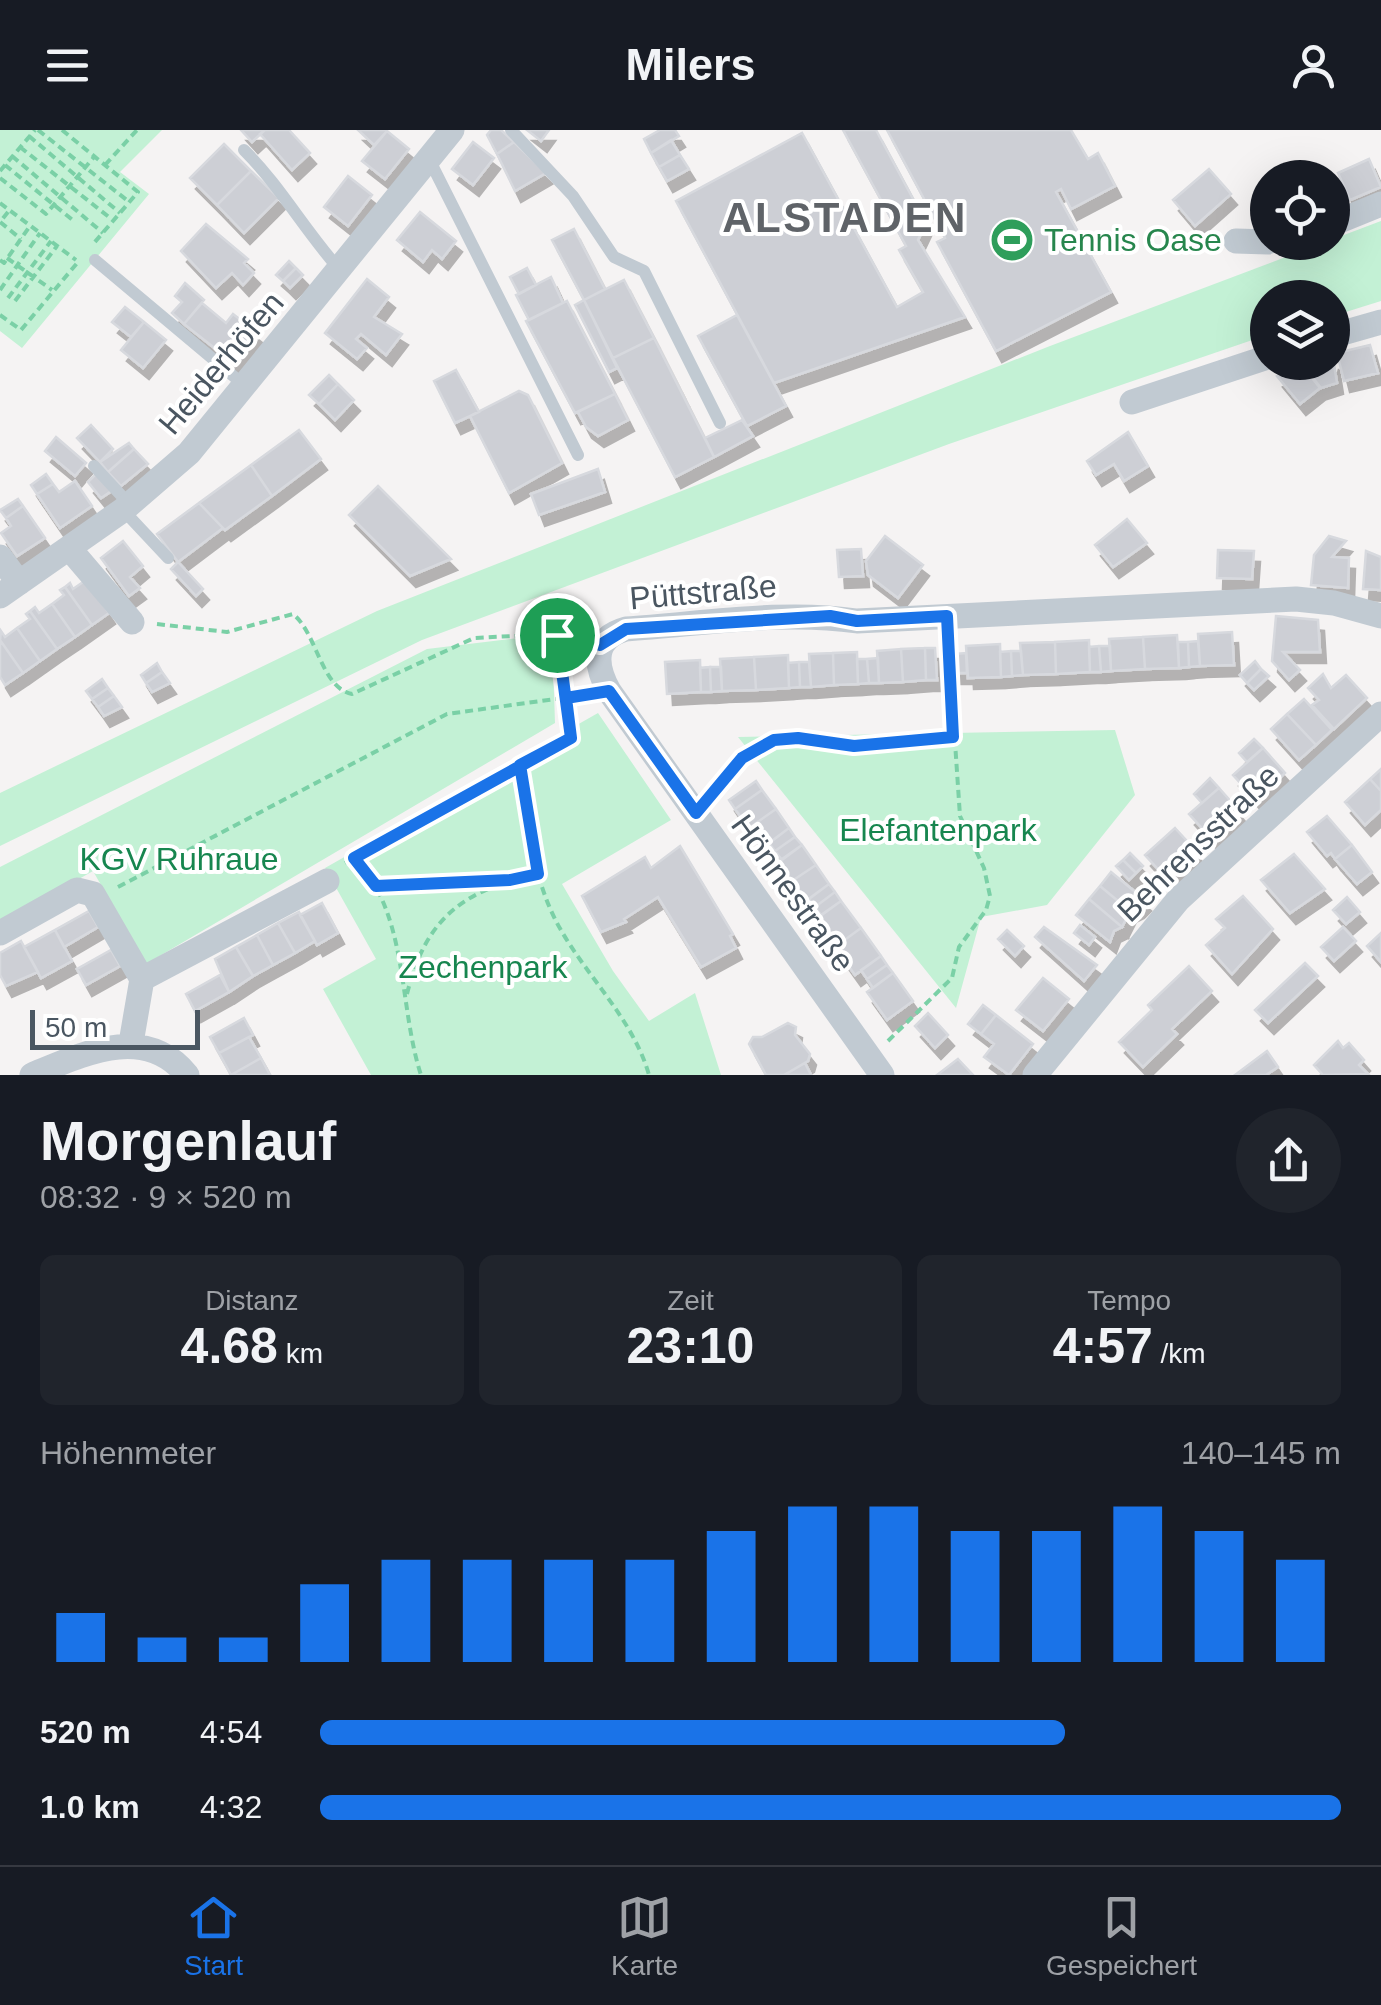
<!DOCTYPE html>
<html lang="de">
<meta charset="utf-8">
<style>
body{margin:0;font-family:Arial,sans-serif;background:#20242c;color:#f1f3f6;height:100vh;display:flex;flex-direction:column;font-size:38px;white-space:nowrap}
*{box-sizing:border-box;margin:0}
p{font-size:32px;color:#9ea1a6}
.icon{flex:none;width:55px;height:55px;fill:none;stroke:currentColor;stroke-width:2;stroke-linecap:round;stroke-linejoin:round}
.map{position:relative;height:945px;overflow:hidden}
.side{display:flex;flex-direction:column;background:#171b24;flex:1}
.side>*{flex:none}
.tools{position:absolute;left:1250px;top:30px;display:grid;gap:20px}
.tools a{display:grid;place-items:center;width:100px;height:100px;border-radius:50%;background:#171b24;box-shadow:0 10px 40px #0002;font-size:50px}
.scale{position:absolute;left:30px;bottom:25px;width:170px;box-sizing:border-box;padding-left:10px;border:5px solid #4a5661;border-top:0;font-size:28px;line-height:35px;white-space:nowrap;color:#4a5661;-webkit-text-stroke:8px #fff;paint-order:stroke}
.pin{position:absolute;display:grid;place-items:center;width:85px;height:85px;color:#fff;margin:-42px;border:5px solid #fff;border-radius:50%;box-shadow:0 2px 10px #0007}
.round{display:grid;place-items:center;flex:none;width:105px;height:105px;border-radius:52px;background:#20242c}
.overview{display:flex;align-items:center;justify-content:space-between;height:170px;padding:0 40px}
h1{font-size:55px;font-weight:700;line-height:75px}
.figures{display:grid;grid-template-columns:repeat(3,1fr);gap:15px;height:170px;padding:10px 40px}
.figures div{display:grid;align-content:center;border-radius:15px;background:#20242c;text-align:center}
.figures b{font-size:50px;font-weight:700}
.figures small{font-size:28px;font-weight:400}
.figures p{font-size:28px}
.chart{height:280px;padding:20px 40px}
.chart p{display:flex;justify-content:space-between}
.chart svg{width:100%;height:180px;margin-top:10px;stroke:#1a73e8;stroke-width:6}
ul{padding:0 40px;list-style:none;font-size:32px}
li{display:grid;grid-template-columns:160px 120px 1fr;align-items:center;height:75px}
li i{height:25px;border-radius:12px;background:#1a73e8}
header{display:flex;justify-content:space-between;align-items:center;height:130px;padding:0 40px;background:#171b24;font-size:45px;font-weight:700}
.tabs{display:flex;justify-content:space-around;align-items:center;height:140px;border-top:2px solid #363941;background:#171b24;font-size:28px;color:#9ea1a6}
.tabs a{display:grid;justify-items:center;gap:5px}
.tabs .current{color:#1a73e8}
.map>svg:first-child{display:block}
.green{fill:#c3f1d5}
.building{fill:#cdcfd5;stroke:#d7d9de;stroke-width:2.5;filter:url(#shadow)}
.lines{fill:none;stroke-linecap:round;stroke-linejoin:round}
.path{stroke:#7ad0a6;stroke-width:4;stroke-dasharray:8 5;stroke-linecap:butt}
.service{stroke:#c1cad2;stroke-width:12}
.minor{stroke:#c1cad2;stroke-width:25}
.route-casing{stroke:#fff;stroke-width:20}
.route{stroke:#1a73e8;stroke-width:12}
.labels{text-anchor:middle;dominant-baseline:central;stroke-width:8;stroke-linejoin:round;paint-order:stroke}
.leisure-label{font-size:32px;fill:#27864d;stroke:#fff;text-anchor:start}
.street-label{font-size:32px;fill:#4a5661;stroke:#fff}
.park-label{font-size:32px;fill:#17864f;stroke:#fff}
.district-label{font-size:42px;font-weight:bold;letter-spacing:2.5px;fill:#5f6368;stroke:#fff}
</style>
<header><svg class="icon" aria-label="menu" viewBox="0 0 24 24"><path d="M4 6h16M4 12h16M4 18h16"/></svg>Milers<svg class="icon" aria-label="person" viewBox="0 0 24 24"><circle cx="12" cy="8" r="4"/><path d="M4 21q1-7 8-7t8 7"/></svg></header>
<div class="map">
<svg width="1381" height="945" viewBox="0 0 1381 945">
<defs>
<filter id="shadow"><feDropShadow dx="6" dy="11" stdDeviation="0" flood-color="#0004"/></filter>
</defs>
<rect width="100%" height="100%" fill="#f5f3f3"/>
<path class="green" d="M0,0h162l-42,42 29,22 -127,154 -22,-17z
M1381,91v80l-48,15 -1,-18h-64l-1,37 -318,109 -527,196 -422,206v-53l377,-182 673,-265z
M552,504l3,89 -409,241 -53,-93 -93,53v-57l427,-218z
M598,583l73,107 -109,64 51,87 36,50 46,-28 26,82h-350l-48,-86 53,-30 -51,-91z
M1115,600l20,65 -88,110 -66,12 -25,91 -218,-271z"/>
<path class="building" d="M241,0h24l-13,12z
M265,0h24l21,23 -18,17 -32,-36z
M358,0h28l1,1 -13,14z
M491,0h10l13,12 -17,12 -10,-19z
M527,0h22l-8,11z
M660,0h15l4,6 -28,17 -7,-14z
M843,0h33l50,93 -8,17 47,77 -191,66 -98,-182 126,-68 95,174 26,-15 -24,-42 7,-4z
M887,0h184l17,29 10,-6 17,33 -44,23 -10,-20 -5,3 55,100 -115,59 -59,-109 8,-4z
M387,1l22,18 -24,30 -23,-18z
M671,10l9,15 -21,12 -8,-14z
M473,12l21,16 -21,27 -21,-16z
M514,12l32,31 -31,18 -18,-37z
M224,14l27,27 -34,34 -27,-27z
M680,25l9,14 -22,12 -8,-14z
M1369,29l12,28 -31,13 -12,-27z
M1209,39l22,25 -36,32 -22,-26z
M251,41l28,27 -35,35 -27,-28z
M348,46l24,19 -24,31 -24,-19z
M420,82l36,29 -14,18 -10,-9 -9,12 -26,-22z
M206,94l42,35 -4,4 10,10 -11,12 -11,-12 -16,15 -35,-37z
M574,99l31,60 -21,11 -32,-60z
M289,131l7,7 -13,13 -7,-6z
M296,138l7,7 -13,13 -7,-7z
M527,138l9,17 -17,9 -9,-17z
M551,147l12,26 -34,17 -13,-25z
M367,149l22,18 -15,20 28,17 -16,21 -25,-21 -5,5 11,9 -10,11 -32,-26z
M624,150l30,58 -41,20 -29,-58z
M185,153l19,17 -20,24 -12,-11 10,-11 -7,-6z
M584,170l33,68 -8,4 -34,-67z
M567,171l48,93 -40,19 -49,-92z
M202,173l24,20 7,-9 27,21 -24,30 -52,-41z
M125,177l19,15 -13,15 -19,-15z
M737,185l49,91 -39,20 -49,-90z
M144,192l22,18 -23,28 -22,-18z
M654,208l60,119 -39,20 -62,-119z
M1370,215l8,28 -34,8 -7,-28z
M1333,228l4,25 -16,5 -18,-23 29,-3z
M1300,233l20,25 -20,16 -23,-28z
M456,240l23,42 -24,11 -21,-42z
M329,245l9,9 -19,20 -10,-9z
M338,254l16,16 -19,20 -16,-16z
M519,261l9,4 34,68 -53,30 -39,-77z
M615,264l13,26 -30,16 -12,-9 -8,-15z
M742,290l11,16 -39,21 -9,-19z
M91,295l22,24 -13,13 -23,-24z
M299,300l22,29 -49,37 -21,-31z
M1128,302l20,34 -24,15 -10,-17 -18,11 -9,-14z
M56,307l30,26 -11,13 -30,-25z
M129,313l5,6 -26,23 -8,-10z
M134,319l14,15 -27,22 -13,-14z
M251,335l21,31 -47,34 -26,-27z
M598,339l7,23 -66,23 -8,-21z
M46,344l7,10 -16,10 -6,-9z
M96,344l17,16 -12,8 -13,-16z
M75,351l17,25 -32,22 -23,-34 16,-10 6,8z
M378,356l73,73 -41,17 -61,-61z
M18,369l5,7 -17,12 -6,-8z
M199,373l24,25 -45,34 -21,-28z
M23,376l22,32 -28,18 -16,-23 10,-7 -5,-8z
M1127,389l20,24 -34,24 -18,-22z
M885,406l38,29 -25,33 -30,-23 -2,-14z
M1329,406l17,5 -14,16 17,1 -1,30 -37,-3 3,-30z
M123,411l20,25 -13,11 10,11 -11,8 -28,-38z
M861,419l2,27 -24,1 -2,-27z
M1218,420l36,1 -2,28 -35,-1z
M1366,421l15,6v33l-18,-1z
M178,432l25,27 -7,7 -25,-27z
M86,450l23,33 -17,12 -27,-38 5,-4 3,6z
M65,457l27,38 -17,12 -23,-33 12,-9 -4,-5z
M52,474l23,33 -18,12 -27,-38 5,-4 4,6z
M30,481l27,38 -17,12 -23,-33 13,-9 -4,-5z
M1276,486l42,4 2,32h-37l17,18 -11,10 -17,-19z
M17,498l23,33 -17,12 -23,-33 1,-9 4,6z
M1232,502l2,33 -34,1 -2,-32z
M1177,505l2,33 -34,1 -2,-32z
M1143,507l2,32 -34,2 -2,-32z
M0,510l23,33 -18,12 -5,-8z
M1089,510l1,32 -34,2 -1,-32z
M1198,511l2,25 -11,1 -1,-25z
M1055,512l1,32 -33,1 -3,-32z
M1178,512h10l1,25 -10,1z
M1000,514l1,33 -33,1 -2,-32z
M1099,516h11l1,25 -10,1z
M1099,516l2,26h-11l-1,-25z
M925,518l1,32 -23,2 -2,-33z
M925,518h10l2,32h-11z
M901,519l2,33 -24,1 -2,-32z
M1011,521h10l2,24 -11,1z
M1011,521l1,25 -11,1 -1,-25z
M857,522l1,32 -24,1 -1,-32z
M833,523l1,32 -23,2 -2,-33z
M966,523l1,20h-12v-19z
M788,525l1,33 -33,2 -2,-33z
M754,527l2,33 -34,1 -2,-32z
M878,528l1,25h-10l-2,-24z
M857,529h10l2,24 -11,1z
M700,530l1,32 -34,2 -2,-32z
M1255,531l6,8 -14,14 -7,-8z
M799,532h10l2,25h-11z
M799,532l1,25 -11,1 -1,-25z
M157,533l5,9 -16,11 -5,-8z
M710,537h11l1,24 -11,1z
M710,537l1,25h-10l-1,-24z
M1261,539l8,7 -15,14 -7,-7z
M162,542l8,11 -18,9 -6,-9z
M1323,544l8,14 15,-13 21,23 -33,31 -22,-24 7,-5 -11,-12z
M102,549l6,9 -16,11 -6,-8z
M108,558l6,8 -16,11 -6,-8z
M114,566l8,11 -18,9 -6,-9z
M1304,569l28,31 -16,15 -29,-31z
M1287,584l29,31 -17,15 -28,-31z
M1254,609l9,9 -16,14 -8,-9z
M1263,618l22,25 -29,27 -23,-25z
M1381,639v22l-11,-12z
M1210,648l9,10 -17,15 -8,-9z
M1370,649l11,12v19l-16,15 -20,-23z
M756,651l6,9 -27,19 -6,-9z
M1219,658l22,25 -29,26 -23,-25z
M762,660l14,19 -27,19 -14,-19z
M776,679l13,19 -26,20 -14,-20z
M1327,686l25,29 -17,14 -4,-6 -4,3 -20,-24z
M789,698l6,9 -20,14 -6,-8z
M1175,698l22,24 -29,28 -23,-25z
M795,707l7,8 -20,15 -7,-9z
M802,715l14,20 -27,18 -14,-19z
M1352,715l20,27 -15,12 -22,-25z
M680,716l53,88 -3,2 6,12 -35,19 -43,-70 -34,22 2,3 -25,10 -19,-36 63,-39 6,11z
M1130,723l13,13 -7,7 -13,-13z
M1294,724l31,35 -35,24 -29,-33z
M1123,730l13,13 -7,7 -13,-14z
M816,735l13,19 -26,19 -14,-20z
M1111,742l34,28 -7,7 -8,4 -30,-25z
M829,754l6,8 -20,15 -6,-8z
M1100,756l30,25 -8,16 -33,-28z
M835,762l6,9 -20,14 -6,-8z
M1243,766l30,33 -41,45 -26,-29 19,-17 -9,-9z
M1347,767l13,15 -14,12 -13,-14z
M1089,769l33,28 -8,4 -4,11 -34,-27z
M841,771l20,27 -26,19 -20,-27z
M322,773l16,30 -21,12 -17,-30z
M89,781l9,16 -34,20 -9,-17z
M299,782l16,29 -20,12 -17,-30z
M278,793l17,30 -22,12 -16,-30z
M1080,795l15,12 -6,8 -15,-12z
M1044,797l53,38 -13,16 -49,-44z
M1343,797l13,14 -22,20 -13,-14z
M861,798l20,28 -26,19 -20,-28z
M55,800l17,31 -31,17 -17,-31z
M1007,800l17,16 -9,10 -17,-17z
M1381,803v29l-14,-16z
M257,805l16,30 -20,11 -17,-29z
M21,811l17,31 -32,14 -6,-11v-22z
M236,817l17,29 -24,16 -14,-33z
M111,820l9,16 -34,19 -9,-16z
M881,826l6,9 -20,14 -6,-9z
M1305,833l13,13 -50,47 -13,-13z
M887,835l6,8 -20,15 -6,-9z
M1189,836l23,25 -40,38 5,5 -34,33 -24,-25 33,-32 -4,-5z
M893,843l20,28 -26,19 -20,-28z
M220,845l9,17 -34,19 -9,-17z
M1043,848l26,21 -26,32 -27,-21z
M983,875l13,10 -15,19 -13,-10z
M928,883l20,22 -13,13 -20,-22z
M996,885l37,29 -24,31 -25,-18 10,-13 -13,-10z
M244,888l9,17 -34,18 -9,-16z
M788,893l8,4 -1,8 15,19 -2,7 -24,14h-18l-17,-31 4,-7h9z
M249,907l12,21 -30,17 -12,-22z
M1338,911l5,7 6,-5 15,17 -5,5 9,9 -45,1 -9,-10z
M1267,921l11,16 -12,8h-31z
M261,928l9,17h-39z
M958,929l15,16h-36z
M805,933l6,12h-27z"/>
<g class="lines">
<path class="path" d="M38,0l90,71
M62,0l76,62 -44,51
M29,6l91,77
M20,17l94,74
M12,26l91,77
M5,35l70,57
M105,35l32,-35
M0,41l35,-41
M0,48l46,36 48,-57
M0,73l76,57
M8,82l-8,10 21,17
M7,128l45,32
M0,130l4,3 26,-37
M0,160l40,-57
M8,168l43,-57
M15,171l42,-55
M0,185l21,15 57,-68
M157,494l70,8 66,-18c24,19 28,74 59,80l122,-56 78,-4 29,6
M557,505l14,103 -51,27c6,53 12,110 37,158 27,51 76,95 92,152
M712,664c56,-82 72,-45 148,-48 31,-1 62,-8 93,-9
M354,728c55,55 44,147 67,217
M345,733l175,-98
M375,756l131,-6
M118,757l329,-173 137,-19
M407,864c19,-77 56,-103 131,-121
M888,911l64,-63 7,-31 27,-37 4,-14 -6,-28 -24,-52 -12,-177"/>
<path class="service" d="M511,0l62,66 41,61 30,14 76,152
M244,20c37,37 61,81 96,120
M429,29l149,296
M95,130l149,125
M94,336l36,39
M123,380l45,48"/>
<path class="minor" d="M1332,94l49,-20
M1236,111l32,1
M1332,206l49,-14
M1132,272l136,-45
M69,418l63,74
M0,427l19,26
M0,466l123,-86 66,-57 263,-323
M0,803l77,-43 16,4 49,85 -11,64
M142,849l185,-98
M32,945c51,-21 113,-52 155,0
M882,945l-273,-384c-15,-27 -16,-53 17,-62 76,-5 156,-19 231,-8l439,-22 38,4 47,13
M1035,945l143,-175 203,-186"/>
</g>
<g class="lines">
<defs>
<path id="route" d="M557,505l14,103 -217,120 22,28 134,-6 28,-6 -18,-109 51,-27 -5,-40 43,-7 87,122 46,-55 32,-18 24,-2 56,8 99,-9 -6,-121 -90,5 -27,-5 -204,13 -26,16 -43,-10"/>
</defs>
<use href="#route" class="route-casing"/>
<use href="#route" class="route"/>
</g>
<defs>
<symbol id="stadium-disc" viewBox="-11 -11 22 22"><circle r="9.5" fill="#2e9e5b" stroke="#fff"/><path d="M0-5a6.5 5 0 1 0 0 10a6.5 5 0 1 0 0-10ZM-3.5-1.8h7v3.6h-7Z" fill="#fff"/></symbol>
</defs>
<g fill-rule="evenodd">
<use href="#stadium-disc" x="987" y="85" width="50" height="50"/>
</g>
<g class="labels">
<g class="leisure-label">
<text x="1044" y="110">Tennis Oase</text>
</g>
<g class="street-label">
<text transform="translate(221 233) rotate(-50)">Heiderhöfen</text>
<text transform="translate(703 462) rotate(-5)">Püttstraße</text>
<text transform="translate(1198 713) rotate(-44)">Behrensstraße</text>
<text transform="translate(793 763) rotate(54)">Hönnestraße</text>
</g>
<g class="park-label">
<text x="938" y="700">Elefantenpark</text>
<text x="179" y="729">KGV Ruhraue</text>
<text x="483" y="837">Zechenpark</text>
</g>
<g class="district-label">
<text x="845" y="87">ALSTADEN</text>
</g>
</g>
</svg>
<div class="tools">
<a><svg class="icon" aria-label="locate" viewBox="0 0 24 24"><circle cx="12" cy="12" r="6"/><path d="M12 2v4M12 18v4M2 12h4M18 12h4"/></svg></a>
<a><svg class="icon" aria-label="layers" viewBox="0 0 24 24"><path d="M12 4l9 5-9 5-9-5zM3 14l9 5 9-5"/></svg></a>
</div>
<div class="scale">50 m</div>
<div class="pin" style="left:557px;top:505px;background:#1e9e55"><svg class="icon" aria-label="arrive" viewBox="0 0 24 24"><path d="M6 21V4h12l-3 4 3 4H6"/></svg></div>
</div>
<section class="side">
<div class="overview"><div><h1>Morgenlauf</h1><p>08:32 · 9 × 520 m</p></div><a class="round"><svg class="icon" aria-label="share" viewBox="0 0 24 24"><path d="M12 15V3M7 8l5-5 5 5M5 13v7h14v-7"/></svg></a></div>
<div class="figures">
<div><p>Distanz</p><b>4.68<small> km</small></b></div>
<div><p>Zeit</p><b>23:10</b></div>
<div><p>Tempo</p><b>4:57<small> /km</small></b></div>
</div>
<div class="chart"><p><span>Höhenmeter</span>140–145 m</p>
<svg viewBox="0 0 160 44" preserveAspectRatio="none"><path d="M5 44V32M15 44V38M25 44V38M35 44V25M45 44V19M55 44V19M65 44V19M75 44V19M85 44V12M95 44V6M105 44V6M115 44V12M125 44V12M135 44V6M145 44V12M155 44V19"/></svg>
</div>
<ul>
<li><b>520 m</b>4:54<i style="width:73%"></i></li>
<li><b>1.0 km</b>4:32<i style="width:100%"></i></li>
</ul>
</section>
<nav class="tabs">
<a class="current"><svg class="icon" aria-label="home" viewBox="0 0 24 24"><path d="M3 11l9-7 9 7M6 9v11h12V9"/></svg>Start</a>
<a><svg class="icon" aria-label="map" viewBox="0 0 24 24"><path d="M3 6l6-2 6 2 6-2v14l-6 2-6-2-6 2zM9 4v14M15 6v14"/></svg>Karte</a>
<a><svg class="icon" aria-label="saved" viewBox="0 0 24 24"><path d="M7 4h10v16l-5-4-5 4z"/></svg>Gespeichert</a>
</nav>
